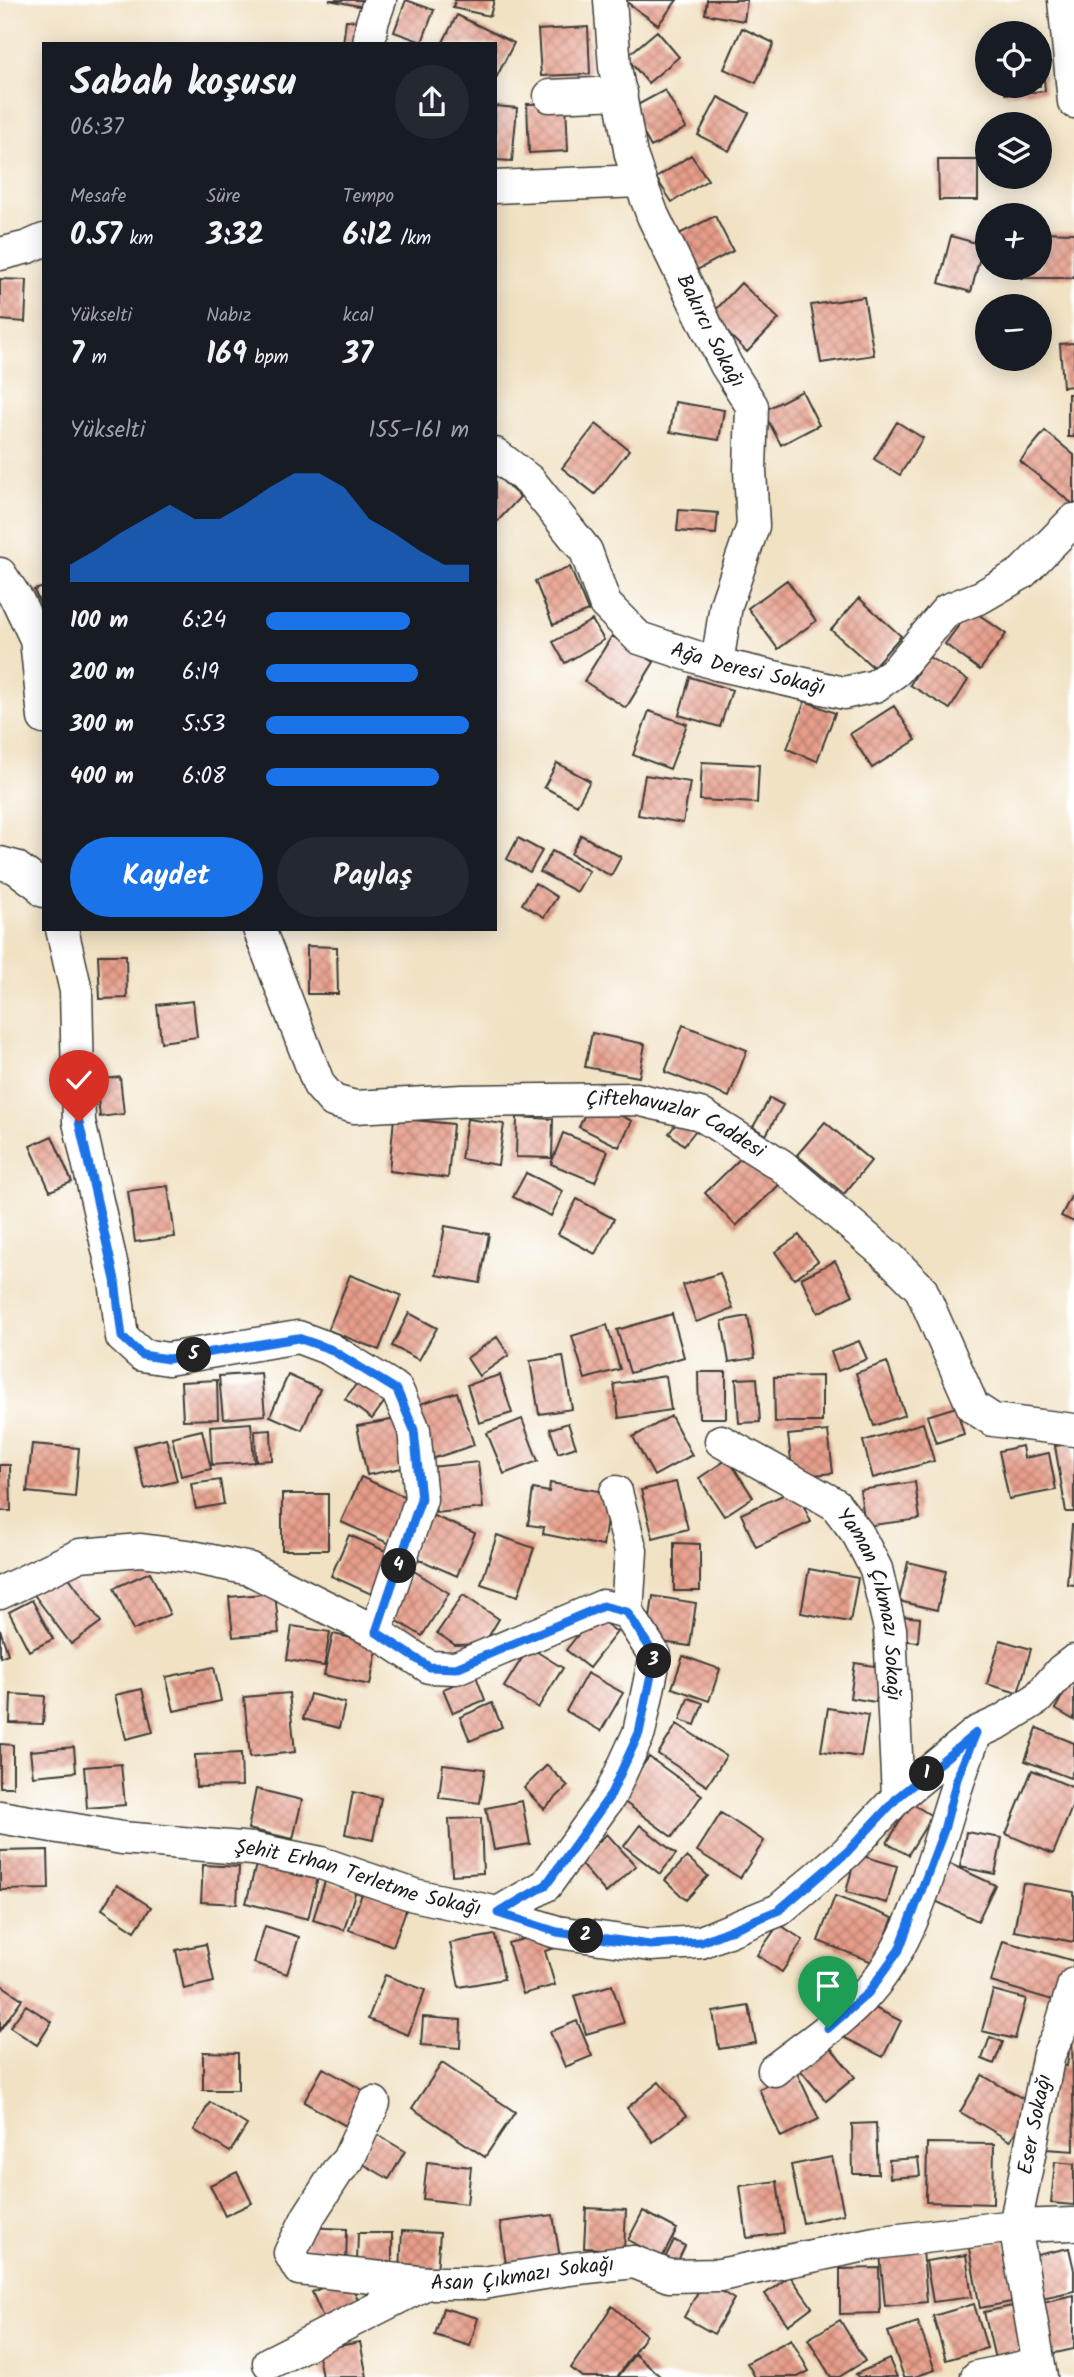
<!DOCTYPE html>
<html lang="tr">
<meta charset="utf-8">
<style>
body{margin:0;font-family:Kalam,sans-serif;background:#242831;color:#f1f3f6;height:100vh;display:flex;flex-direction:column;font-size:26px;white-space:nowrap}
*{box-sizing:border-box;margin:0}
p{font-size:23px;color:#9ea1a6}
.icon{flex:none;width:38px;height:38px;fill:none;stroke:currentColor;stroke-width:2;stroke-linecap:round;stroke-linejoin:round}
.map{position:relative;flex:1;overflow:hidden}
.details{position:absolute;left:42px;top:42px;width:455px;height:889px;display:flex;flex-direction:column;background:#171b24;border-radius:0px;box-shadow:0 4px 18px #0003}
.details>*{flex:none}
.fabs{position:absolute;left:975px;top:21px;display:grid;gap:14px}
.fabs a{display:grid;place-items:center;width:77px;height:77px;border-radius:50%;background:#171b24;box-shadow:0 4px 18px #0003;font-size:35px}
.pin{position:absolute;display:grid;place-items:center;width:60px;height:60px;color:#fff;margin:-72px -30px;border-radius:50% 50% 50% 0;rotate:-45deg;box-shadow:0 0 7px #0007}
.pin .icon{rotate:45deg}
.km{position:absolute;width:35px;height:35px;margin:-18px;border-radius:50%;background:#222;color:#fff;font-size:19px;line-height:35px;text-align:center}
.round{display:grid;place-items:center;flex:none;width:74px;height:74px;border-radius:37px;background:#242831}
.overview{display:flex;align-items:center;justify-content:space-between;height:119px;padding:0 28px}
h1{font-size:38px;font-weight:700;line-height:52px}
.figures{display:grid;grid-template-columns:repeat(3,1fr);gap:10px;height:119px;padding:7px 28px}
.figures div{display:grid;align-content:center}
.figures b{font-size:30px;font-weight:700}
.figures small{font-size:19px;font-weight:400}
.figures p{font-size:19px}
.chart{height:196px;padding:14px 28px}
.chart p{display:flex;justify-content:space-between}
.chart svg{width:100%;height:126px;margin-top:7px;fill:#1a73e8;opacity:.7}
.button{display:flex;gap:14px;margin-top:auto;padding:14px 28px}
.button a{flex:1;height:80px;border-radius:42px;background:#1a73e8;color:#fff;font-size:28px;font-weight:700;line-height:80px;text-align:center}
.button a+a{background:#242831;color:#f1f3f6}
ul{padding:0 28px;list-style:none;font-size:23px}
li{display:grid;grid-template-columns:112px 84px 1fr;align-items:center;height:52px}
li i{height:18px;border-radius:9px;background:#1a73e8}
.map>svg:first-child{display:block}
.building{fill:url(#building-cross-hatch)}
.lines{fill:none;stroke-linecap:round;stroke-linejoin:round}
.minor-casing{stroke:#3c3a35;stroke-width:35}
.minor{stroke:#fff;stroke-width:32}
.route-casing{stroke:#fff;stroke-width:14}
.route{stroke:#1a73e8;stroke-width:9}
.labels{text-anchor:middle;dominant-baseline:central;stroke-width:7;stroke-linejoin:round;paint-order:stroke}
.street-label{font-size:21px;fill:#1c1c1c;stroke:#fff}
</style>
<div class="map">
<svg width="1074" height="2377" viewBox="0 0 1074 2377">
<defs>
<pattern id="building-cross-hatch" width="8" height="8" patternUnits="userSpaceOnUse" patternTransform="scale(1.75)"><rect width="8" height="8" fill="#e79d8a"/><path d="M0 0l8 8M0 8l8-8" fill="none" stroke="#ba7f70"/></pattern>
</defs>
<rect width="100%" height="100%" fill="#fff"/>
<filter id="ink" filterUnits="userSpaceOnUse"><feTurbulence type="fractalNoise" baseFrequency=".0143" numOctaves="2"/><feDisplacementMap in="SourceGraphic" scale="14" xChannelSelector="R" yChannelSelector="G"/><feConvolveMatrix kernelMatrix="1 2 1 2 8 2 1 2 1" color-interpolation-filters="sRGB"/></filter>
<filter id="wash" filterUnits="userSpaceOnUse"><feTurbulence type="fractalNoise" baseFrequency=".00686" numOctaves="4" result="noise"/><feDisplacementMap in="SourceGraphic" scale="28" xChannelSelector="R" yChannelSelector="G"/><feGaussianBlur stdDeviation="1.57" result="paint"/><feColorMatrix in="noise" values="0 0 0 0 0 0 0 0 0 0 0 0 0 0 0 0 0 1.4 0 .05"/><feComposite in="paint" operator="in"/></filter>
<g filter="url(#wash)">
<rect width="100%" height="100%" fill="#f1e2c4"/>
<g id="blocks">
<path class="building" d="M329,0h47l-2,9z
M406,0l28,10 -12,32 -28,-10z
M455,0h39l-4,16 -37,-8z
M624,0h53l-19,25z
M707,0h40l-3,21 -39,-7z
M457,15l57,28 -19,37v-36h-53z
M346,20l22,2 -3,22h-22z
M588,27l2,47 -49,2 -3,-46z
M742,28l32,15 -18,40 -32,-14z
M657,31l22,26 -31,26 -22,-26z
M1040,47h1l4,44 -40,3 -1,-8h36z
M665,90l21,38 -35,19 -21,-38z
M718,97l31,16 -20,38 -31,-16z
M566,103l2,48 -39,2 -2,-49z
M495,106l22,2 -5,53 -17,-1z
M691,155l17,25 -36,22 -16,-24z
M938,160h40v40h-39z
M715,216l18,35 -36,19 -18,-36z
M1040,232l34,1v45h-53v-10h19z
M951,236l32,9 -12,47 -32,-9z
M0,279l27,1 -2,42 -25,-2z
M741,283l38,36 -32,33 -37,-36z
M864,297l10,58 -53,8 -10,-58z
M1074,343v43l-11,1 -3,-43z
M802,391l17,34 -38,20 -18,-34z
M1068,394h6v43h-6z
M675,402l49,8 -5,30 -49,-8z
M897,422l26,16 -23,37 -26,-16z
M596,424l33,26 -34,44 -33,-26z
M1045,431l29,24v50l-54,-44z
M495,474l25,23 -25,27z
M679,510l39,3 -2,21 -39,-3z
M570,567l18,44 -35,14 -18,-44z
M787,580l29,41 -38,28 -30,-41z
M44,587v26l-10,-23z
M859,598l42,38 -28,31 -42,-37z
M971,609l35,25 -26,36 -35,-26z
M592,620l12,20 -39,23 -12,-21z
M612,636l42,26 -28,46 -42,-27z
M927,656l41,24 -18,29 -40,-24z
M690,677l42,13 -12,37 -41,-12z
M805,701l30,12 -18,48 -30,-12z
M894,706l22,34 -44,28 -22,-34z
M649,711l38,13 -17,45 -37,-14z
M702,762l57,3 -2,38 -57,-3z
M557,763l33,18 -13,24 -33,-18z
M645,775l45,7 -7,41 -45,-8z
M581,835l40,22 -10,19 -40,-22z
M518,838l24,13 -12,21 -23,-13z
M552,851l37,20 -12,21 -37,-20z
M535,883l22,14 -13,20 -22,-13z
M307,946l30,1 1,47h-31z
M98,955h28l1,43 -27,1z
M193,1001l4,36 -36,5 -4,-37z
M683,1025l64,25 -18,47 -64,-25z
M592,1033l53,11 -6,33 -54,-10z
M120,1077l4,37 -24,3 -4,-37z
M770,1098l13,7 -17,30 -13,-8z
M591,1101l41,20 -13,26 -40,-20z
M517,1117l36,2 -1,39 -36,-1z
M394,1118l59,6 -5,54 -59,-7z
M681,1118l15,12 -12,15 -15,-12z
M467,1119l37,5 -6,41 -37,-6z
M825,1122l46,39 -27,33 -47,-39z
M563,1133l45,18 -13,31 -44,-18z
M52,1136l20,46 -22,9 -20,-45z
M748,1151l32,33 -44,42 -31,-33z
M526,1173l37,18 -12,25 -38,-19z
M168,1186l7,51 -40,5 -7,-51z
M1074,1191v31l-13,-6z
M577,1199l37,20 -19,35 -37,-20z
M445,1226l44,8 -9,49 -44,-8z
M799,1235l19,26 -24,18 -19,-27z
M835,1261l18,34 -35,18 -17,-35z
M720,1273l13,36 -37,13 -13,-37z
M350,1275l51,20 -22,55 -51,-20z
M409,1313l28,15 -18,32 -27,-14z
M672,1314l12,43 -54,16 -13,-43z
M748,1316l7,42 -26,4 -7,-41z
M607,1325l13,44 -35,10 -13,-43z
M497,1337l12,18 -30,21 -12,-18z
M859,1341l8,18 -29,12 -7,-19z
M563,1356l9,53 -33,5 -9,-53z
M887,1362l18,53 -31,11 -18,-53z
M698,1372h28v46h-27z
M261,1373l4,42 -42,4 -4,-43z
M288,1375l32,14 -18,41 -32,-14z
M500,1375l12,38 -33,10 -12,-38z
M666,1376l5,34 -52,8 -5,-34z
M822,1376v46h-47l-1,-45z
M361,1378l26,20 -15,21 -27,-20z
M757,1378l3,44 -21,1 -3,-44z
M217,1380l1,39 -35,1 -2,-38z
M457,1392l17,53 -42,14 -18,-53z
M956,1407l8,27 -28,9 -9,-27z
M671,1416l21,39 -38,21 -21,-39z
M397,1419l10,48 -40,8 -10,-49z
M522,1419l16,42 -34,13 -17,-41z
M251,1423l3,39 -42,3 -2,-39z
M568,1423l8,24 -18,6 -8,-24z
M923,1423l11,38 -61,17 -10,-37z
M202,1430l9,39 -30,7 -9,-39z
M271,1430l1,30 -16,1 -1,-30z
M828,1431l5,42 -40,4 -5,-42z
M166,1438l11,43 -32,8 -11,-43z
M32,1444l47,4 -4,49 -48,-5z
M1074,1444v68h-8l-11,-66z
M1022,1446l2,12 25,-5 7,37 -47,9 -10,-48z
M728,1459l25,38 -29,19 -25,-38z
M478,1462l5,46 -47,5 -5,-46z
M0,1465h10l1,46h-11z
M361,1477l49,22 -20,45 -49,-22z
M220,1480l4,24 -28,5 -5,-25z
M676,1482l12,47 -35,9 -12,-48z
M915,1482l5,37 -55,7 -5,-36z
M550,1483l61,10 -8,53 -60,-12 1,-7 -16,-2 5,-36 16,3z
M796,1489l15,33 -55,25 -15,-33z
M282,1494h46v56h-46z
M429,1514l46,19 -18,43 -46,-20z
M1072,1525h2v60l-7,-1z
M349,1535l48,21 -19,41 -47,-21z
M497,1535l37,13 -16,48 -37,-12z
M674,1543l26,1v47h-26z
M908,1562l38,9 -9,39 -38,-9z
M63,1569l38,53 -30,22 -39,-52z
M809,1569l49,9 -8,44 -49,-9z
M414,1571l35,22 -27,43 -36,-22z
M150,1572l20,42 -37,16 -19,-42z
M275,1593l4,40 -46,4 -4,-40z
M463,1595l36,24 -15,25 -29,1 -18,-12z
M653,1596l43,7 -6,43 -43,-6z
M32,1600l21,39 -24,12 -20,-39z
M594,1615l23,17 -28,36 -23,-18z
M901,1616l19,2 -2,24 -20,-2z
M292,1626l38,6 -6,34 -37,-6z
M0,1629l8,25 -8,3z
M333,1634l45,10 -8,41 -46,-10z
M1000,1640l31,9 -13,44 -31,-9z
M529,1647l34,21 -25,40 -34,-21z
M683,1656l37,13 -11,32 -37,-13z
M855,1663l26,4 -5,35 -26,-4z
M214,1667l7,34 -47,10 -8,-34z
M587,1673l36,20 -22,38 -35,-20z
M476,1676l9,24 -32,13 -10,-24z
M1071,1680l3,2v38l-19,-11z
M142,1689l11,43 -27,7 -11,-44z
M289,1693l6,59 -45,5 -6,-60z
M11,1694l34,2 -2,28 -33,-1z
M310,1694l35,9 -6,25 -36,-9z
M688,1698l15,5 -8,22 -15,-5z
M492,1703l10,24 -32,14 -10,-24z
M828,1708l40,7 -7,42 -40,-6z
M677,1724l49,32 -19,30 -49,-32z
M1037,1728l37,15v24l-4,11 -45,-17z
M0,1744l13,1v42h-13z
M74,1747l2,25 -43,4 -3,-25z
M241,1753l1,33 -46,1 -1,-32z
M649,1757l53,38 -30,42 -53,-39z
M121,1764l4,41 -38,3 -3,-41z
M443,1764l42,5 -5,34 -41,-5z
M547,1765l21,21 -24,23 -20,-21z
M1032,1770l42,18v14l-21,52 -47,-20z
M256,1789l46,11 -9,39 -45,-10z
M353,1792l28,6 -8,42 -28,-6z
M522,1801l8,43 -36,6 -8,-42z
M911,1803l21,13 -24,39 -21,-12z
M721,1813l43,28 -24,37 -43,-27z
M481,1818l2,55 -31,2 -3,-56z
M640,1825l36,29 -16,20 -36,-28z
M966,1832l36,6 -7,36 -35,-7z
M607,1834l29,32 -30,27 -28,-32z
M48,1850l1,39 -49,1v-39z
M856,1854l41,12 -10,37 -41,-11z
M687,1857l21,19 -22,24 -21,-20z
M257,1861l61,16 -10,42 -62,-16z
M948,1863l47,22 -17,36 -47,-22z
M203,1865l36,2 -2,37 -36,-2z
M325,1881l31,9 -12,40 -31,-10z
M1023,1883l51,9v50l-60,-11z
M117,1885l34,22 -16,24 -33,-22z
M363,1891l44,16 -14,39 -44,-16z
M835,1896l58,22 -18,45 -57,-22z
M779,1924l24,16 -21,32 -25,-17z
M265,1926l34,11 -12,37 -33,-11z
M495,1935l9,44 -45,8 -9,-44z
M540,1935l22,11 -17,5 10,34 -32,9 -15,-51z
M1003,1941l71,20 -11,42 -72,-21z
M206,1944l8,38 -30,7 -8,-39z
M385,1975l40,15 -17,45 -40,-16z
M0,1984l22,15 -22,31z
M612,1985l12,38 -38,11 -12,-38z
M993,1990l33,9 -11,40 -33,-8z
M863,2002l38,19 -18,36 -38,-19z
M26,2005l26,17 -15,23 -27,-18z
M749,2006l7,37 -37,6 -6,-37z
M423,2017l38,3 -1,28 -39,-3z
M577,2021l15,35 -27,11 -15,-35z
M1072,2028l2,123 -28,-2 8,-85 13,2z
M990,2037l13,5 -9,22 -12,-5z
M826,2042l29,35 -29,24 -29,-35z
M203,2052l35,1v37h-35z
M442,2063l73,49 -30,45 -73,-49z
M323,2068l43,24 -18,35 -44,-25z
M796,2071l23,48 -38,18 -22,-48z
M982,2075l50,29 -22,37 -50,-29z
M659,2082l27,34 -33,26 -26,-34z
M210,2102l37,23 -17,27 -36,-22z
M876,2123l2,51h-25l-1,-50z
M374,2133l31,18 -16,28 -31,-18z
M927,2143l67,1 -1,60 -67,-2z
M832,2157l12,57 -41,9 -12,-58z
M918,2158l2,18 -30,2 -1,-18z
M427,2162l44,5 -4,37 -44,-5z
M1055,2162l19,2v41l-23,-2z
M237,2172l15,31 -27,13 -15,-31z
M777,2181l7,52 -37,5 -7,-52z
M586,2208l40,2 -2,40 -40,-2z
M643,2211l34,18 -15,29 -34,-18z
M553,2215l7,43 -54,7 -6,-43z
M306,2227l41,2 -1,35 -41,-2z
M402,2231l38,2 -3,39 -37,-1z
M358,2233h34v32l-35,-1z
M674,2240l11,6 -8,17 -12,-5z
M1004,2241l12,60 -36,7 -11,-60z
M1069,2248l5,22v21l-36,8 -10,-42z
M923,2250l4,52 -42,4 -5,-52z
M966,2255l6,42 -39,5 -7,-41z
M879,2268l1,45 -40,1v-45z
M790,2276l22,31 -24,18 -23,-31z
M348,2277l15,35 -36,15 -15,-35z
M704,2281l30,18 -20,35 -30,-17z
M1074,2295v54l-28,6 -12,-51z
M974,2304l13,44 -41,12 -13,-44z
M1017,2305l11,46 -33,8 -11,-47z
M612,2306l34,29 -29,42h-35l-11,-9z
M443,2308l35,10 -8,28 -35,-11z
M840,2320l25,41 -26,16h-8l-23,-38z
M918,2322l17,48 -21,7h-10l-16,-45z
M791,2339l18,32 -11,6h-43l-8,-14z
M360,2342l7,35h-45l-5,-27z
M635,2354l26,23h-43z
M889,2359l8,18h-39l-2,-3z"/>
</g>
</g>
<g filter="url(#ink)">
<use href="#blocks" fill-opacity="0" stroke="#3c3a35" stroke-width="2"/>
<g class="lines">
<defs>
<g id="minor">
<path id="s1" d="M610,0l5,67 16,88 9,26 13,35 52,107 21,42 26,41 -2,64 3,56 -27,79 -9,59"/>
<path d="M1064,0l10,102"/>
<path d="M369,44l3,-21 8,-23"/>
<path d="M550,96l71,-3"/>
<path d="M495,187l145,-6"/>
<path d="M0,254l28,-7 16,-7"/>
<path id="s2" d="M495,454l35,27 56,70 19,53 34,34 78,26 127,29 31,-7 21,-15 51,-61 34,-13 41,-24 52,-53"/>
<path d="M0,574l18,27 18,38 8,79"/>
<path d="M0,863l15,4 26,19 3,5"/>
<path d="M62,929l14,62 3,131 36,158 7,57 20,18 26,4 130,-22 32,12 67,41 17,40 7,69 -45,133 53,35 27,1 147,-62 24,6 28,44 -16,77 -29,63 -64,89 -48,28"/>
<path id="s3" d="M259,929l60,156 14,16 22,6 107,-6 175,-2 63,15 81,51 109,93 31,31 52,118 20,13 81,10"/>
<path id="s4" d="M721,1441l114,63 23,30 18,35 14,60 8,168"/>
<path d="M616,1492l15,59 -4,61"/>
<path d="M0,1593l80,-38 61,-5 46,6 63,13 126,63"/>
<path id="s5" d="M0,1817l122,21 131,11 68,14 93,32 84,18 59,19 93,13 51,-3 78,-32 68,-58 51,-55 78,-64 24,-11 37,-23 25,-29 12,-9"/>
<path d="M774,2070c30,-23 70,-50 94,-78 59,-67 72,-173 106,-254"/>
<path id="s6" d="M374,2103l-26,57 -11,12 -29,45 -18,36 9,16 128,14h56l86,-14 65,-7 35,14 51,-1 155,-32 140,-17 34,-172 10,-21 15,-49"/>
<path d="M269,2363l158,-80"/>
<path d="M977,2377l61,-13"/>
<path d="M1041,2377l-26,-151 59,-2"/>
</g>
</defs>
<use href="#minor" class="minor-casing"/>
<use href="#minor" class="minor"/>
</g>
</g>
<g class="lines" filter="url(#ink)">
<defs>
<path id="route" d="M79,1122l36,158 7,57 20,18 26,4 130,-21 32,11 67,41 17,40 7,69 -45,133 53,35 27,1 147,-62 24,6 28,44 -16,77 -29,63 -64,89 -48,28 59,19 93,13 51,-3 78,-32 68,-58 51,-55 78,-64 -18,42 -14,55 -45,120 -31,43 -40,35"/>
</defs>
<use href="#route" class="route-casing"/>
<use href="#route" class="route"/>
</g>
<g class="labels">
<g class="street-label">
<text stroke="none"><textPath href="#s1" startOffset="350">Bakırcı Sokağı</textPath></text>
<text stroke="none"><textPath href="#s2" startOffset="352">Ağa Deresi Sokağı</textPath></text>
<text stroke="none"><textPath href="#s3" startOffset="537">Çiftehavuzlar Caddesi</textPath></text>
<text stroke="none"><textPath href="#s4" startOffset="240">Yaman Çıkmazı Sokağı</textPath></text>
<text stroke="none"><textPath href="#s5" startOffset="364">Şehit Erhan Terletme Sokağı</textPath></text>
<text stroke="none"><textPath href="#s6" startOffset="1020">Eser Sokağı</textPath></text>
<text stroke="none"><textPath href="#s6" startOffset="416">Asan Çıkmazı Sokağı</textPath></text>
</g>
</g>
</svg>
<div class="fabs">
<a><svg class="icon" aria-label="locate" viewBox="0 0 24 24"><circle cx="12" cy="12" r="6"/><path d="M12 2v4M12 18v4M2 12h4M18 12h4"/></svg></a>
<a><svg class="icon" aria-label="layers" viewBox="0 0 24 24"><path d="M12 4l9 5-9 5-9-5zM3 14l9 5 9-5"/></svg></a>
<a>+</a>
<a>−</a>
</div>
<div class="pin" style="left:828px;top:2028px;background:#1e9e55"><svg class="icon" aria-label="arrive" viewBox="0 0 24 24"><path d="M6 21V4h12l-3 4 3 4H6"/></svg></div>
<div class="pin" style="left:79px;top:1122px;background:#d93025"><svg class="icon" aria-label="check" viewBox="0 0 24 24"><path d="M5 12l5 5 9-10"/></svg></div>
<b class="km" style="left:927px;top:1774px">1</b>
<b class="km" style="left:586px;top:1936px">2</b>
<b class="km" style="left:654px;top:1661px">3</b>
<b class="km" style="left:399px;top:1566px">4</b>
<b class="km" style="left:194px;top:1355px">5</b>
<section class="details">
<div class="overview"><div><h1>Sabah koşusu</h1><p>06:37</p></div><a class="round"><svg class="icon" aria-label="share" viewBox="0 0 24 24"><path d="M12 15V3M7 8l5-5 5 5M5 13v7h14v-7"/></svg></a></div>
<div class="figures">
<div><p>Mesafe</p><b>0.57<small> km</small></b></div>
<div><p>Süre</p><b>3:32</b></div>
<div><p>Tempo</p><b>6:12<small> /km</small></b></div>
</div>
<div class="figures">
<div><p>Yükselti</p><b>7<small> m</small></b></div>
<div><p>Nabız</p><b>169<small> bpm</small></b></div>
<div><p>kcal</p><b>37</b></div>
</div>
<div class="chart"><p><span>Yükselti</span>155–161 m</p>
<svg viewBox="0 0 160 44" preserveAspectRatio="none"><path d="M0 44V38L10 33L20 27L30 22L40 17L50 22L60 22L70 17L80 11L90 6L100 6L110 11L120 22L130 27L140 33L150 38L160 38V44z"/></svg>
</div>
<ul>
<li><b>100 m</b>6:24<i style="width:71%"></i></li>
<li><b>200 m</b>6:19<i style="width:75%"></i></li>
<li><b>300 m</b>5:53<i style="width:100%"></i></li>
<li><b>400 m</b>6:08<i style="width:85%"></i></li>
</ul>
<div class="button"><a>Kaydet</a><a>Paylaş</a></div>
</section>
</div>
